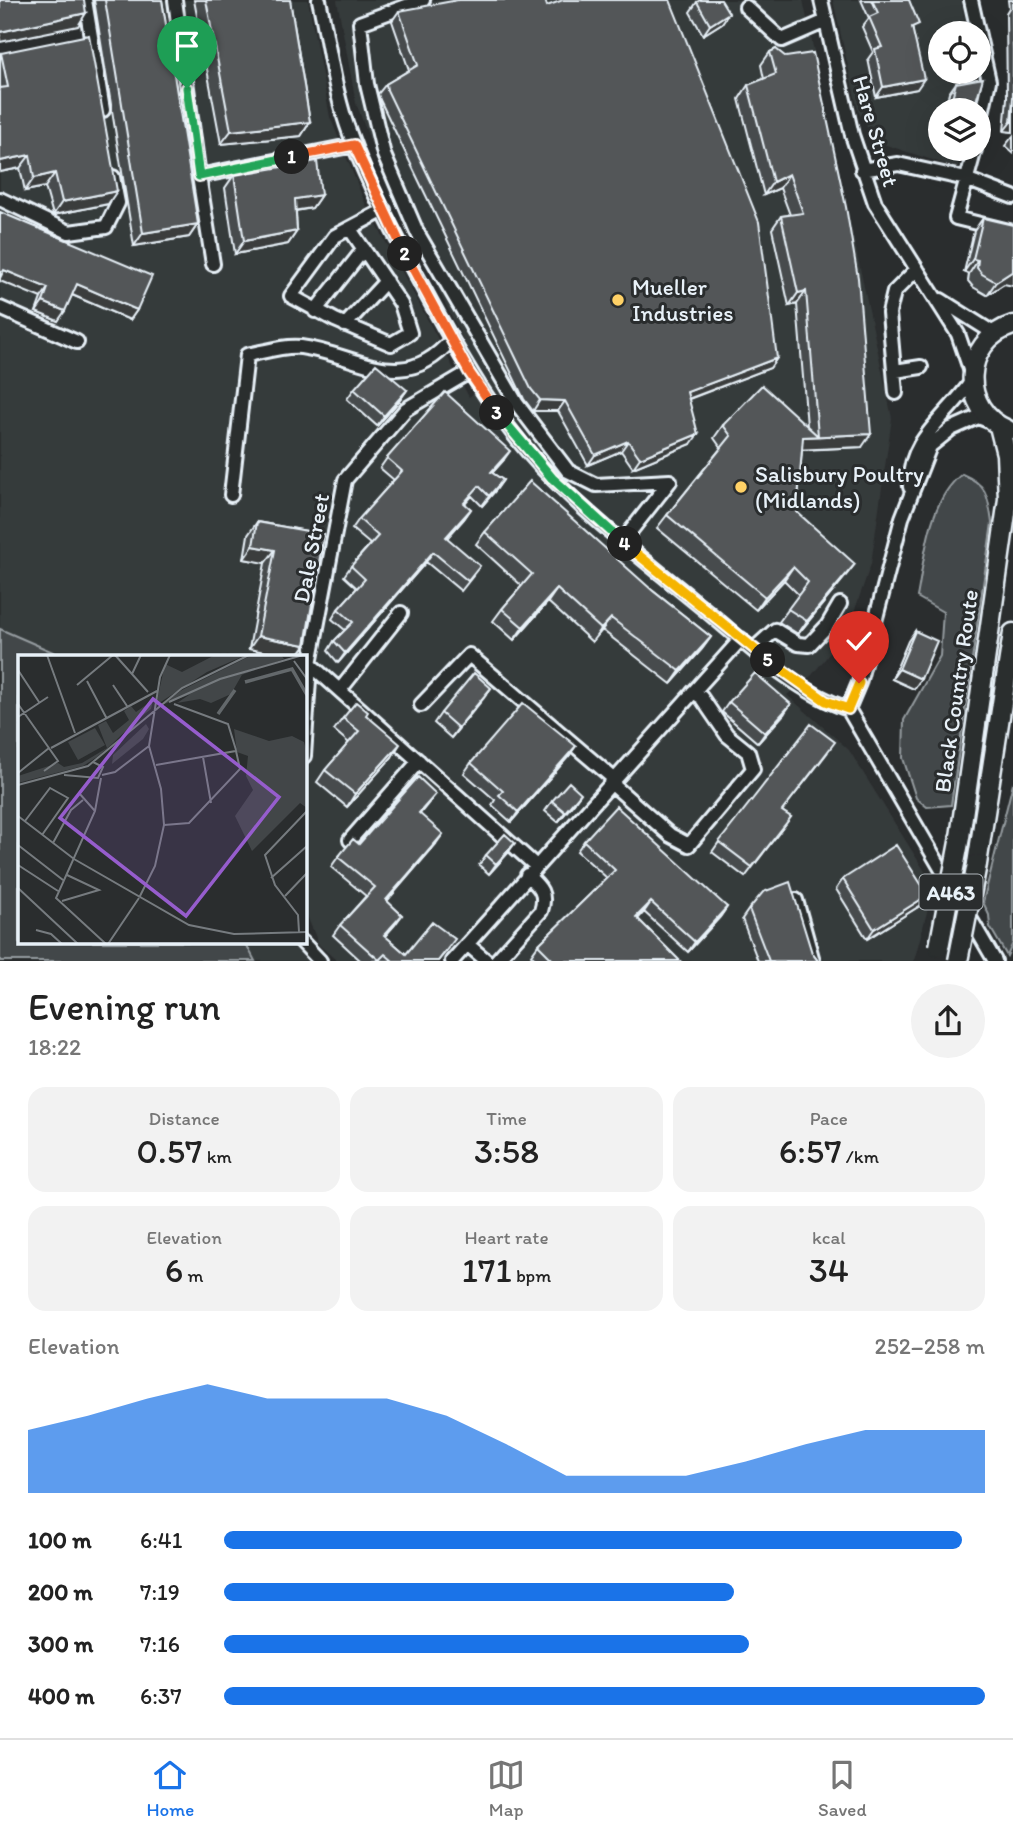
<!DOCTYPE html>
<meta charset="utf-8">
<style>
body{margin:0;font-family:Itim,sans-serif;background:#f2f2f2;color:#222;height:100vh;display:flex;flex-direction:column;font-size:26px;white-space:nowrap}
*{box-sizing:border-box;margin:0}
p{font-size:23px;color:#767676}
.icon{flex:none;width:38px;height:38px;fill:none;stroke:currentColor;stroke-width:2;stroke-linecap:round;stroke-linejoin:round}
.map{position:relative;height:961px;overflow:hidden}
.drawer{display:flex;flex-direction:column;background:#fff;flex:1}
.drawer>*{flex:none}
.fabs{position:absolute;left:928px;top:21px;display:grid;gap:14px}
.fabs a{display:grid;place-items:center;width:63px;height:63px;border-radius:50%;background:#fff;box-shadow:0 7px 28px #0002;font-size:35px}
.pin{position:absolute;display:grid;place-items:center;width:60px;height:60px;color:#fff;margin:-72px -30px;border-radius:50% 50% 50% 0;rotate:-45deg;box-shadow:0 0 7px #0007}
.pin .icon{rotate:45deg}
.km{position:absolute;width:35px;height:35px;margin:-18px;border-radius:50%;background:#222;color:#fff;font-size:19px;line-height:35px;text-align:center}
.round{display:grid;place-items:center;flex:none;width:74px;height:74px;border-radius:37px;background:#f2f2f2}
.headline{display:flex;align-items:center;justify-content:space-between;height:119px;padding:0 28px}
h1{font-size:38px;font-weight:600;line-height:52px}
.metrics{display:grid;grid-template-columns:repeat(3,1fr);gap:10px;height:119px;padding:7px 28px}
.metrics div{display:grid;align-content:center;border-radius:18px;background:#f2f2f2;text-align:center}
.metrics b{font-size:35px;font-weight:600}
.metrics small{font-size:19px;font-weight:400}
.metrics p{font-size:19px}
.chart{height:196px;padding:14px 28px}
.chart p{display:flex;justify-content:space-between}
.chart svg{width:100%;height:126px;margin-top:7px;fill:#1a73e8;opacity:.7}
ul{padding:0 28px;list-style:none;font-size:23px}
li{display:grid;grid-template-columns:112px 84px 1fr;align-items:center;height:52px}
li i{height:18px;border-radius:9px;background:#1a73e8}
.menu{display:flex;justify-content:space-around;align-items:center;height:98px;border-top:2px solid #e0e0e0;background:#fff;font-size:19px;color:#767676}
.menu a{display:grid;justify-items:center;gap:4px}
.menu .selected{color:#1a73e8}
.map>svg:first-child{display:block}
.built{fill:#363a3b}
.green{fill:#424648;stroke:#959ca0;stroke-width:2}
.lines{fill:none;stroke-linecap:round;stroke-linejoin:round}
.minor-casing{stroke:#e8f1f8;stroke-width:18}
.highway-casing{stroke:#e8f1f8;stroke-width:23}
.minor{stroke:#2a2d2e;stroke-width:12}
.highway{stroke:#2a2d2e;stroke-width:18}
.highway-bridge-casing{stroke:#e8f1f8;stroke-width:23;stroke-linecap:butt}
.highway-bridge{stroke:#2a2d2e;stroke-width:18}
.wall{fill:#474b4d;stroke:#e8f1f8;stroke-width:2}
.shaded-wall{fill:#3a3d3e;stroke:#e8f1f8;stroke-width:2}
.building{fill:#535759;stroke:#e8f1f8;stroke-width:2}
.split-1-casing{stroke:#fff;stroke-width:14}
.split-2-casing{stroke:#fff;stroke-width:14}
.split-3-casing{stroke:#fff;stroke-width:14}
.split-4-casing{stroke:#fff;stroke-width:14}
.split-5-casing{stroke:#fff;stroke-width:14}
.split-6-casing{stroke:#fff;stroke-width:14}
.split-1{stroke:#22a559;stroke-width:9}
.split-2{stroke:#f0652b;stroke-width:9}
.split-3{stroke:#f0652b;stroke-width:9}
.split-4{stroke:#22a559;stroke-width:9}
.split-5{stroke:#f5b400;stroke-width:9}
.split-6{stroke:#f5b400;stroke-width:9}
.poi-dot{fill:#ffd166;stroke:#2a2d2e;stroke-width:2.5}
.labels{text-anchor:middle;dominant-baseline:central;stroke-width:6;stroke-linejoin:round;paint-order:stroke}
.shield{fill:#2a2d2e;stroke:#afb6bb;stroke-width:2}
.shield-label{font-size:21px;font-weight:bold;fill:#e8f1f8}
.street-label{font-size:23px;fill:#e8f1f8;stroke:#2a2d2e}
.poi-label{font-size:23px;fill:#e8f1f8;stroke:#2a2d2e;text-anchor:start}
.inset-river{fill:none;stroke:#63686b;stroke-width:3.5}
.inset-road{fill:none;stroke:#767b7f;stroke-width:2}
.view{fill:#965dcd;fill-opacity:0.15;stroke:#965dcd;stroke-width:3.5}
.inset-edge{fill:none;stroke:#e8f1f8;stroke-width:3.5}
</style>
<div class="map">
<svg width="1013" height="961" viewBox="0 0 1013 961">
<rect width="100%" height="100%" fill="#2a2d2e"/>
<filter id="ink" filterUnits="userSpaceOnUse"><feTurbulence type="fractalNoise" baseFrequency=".0143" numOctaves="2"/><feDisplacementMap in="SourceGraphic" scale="14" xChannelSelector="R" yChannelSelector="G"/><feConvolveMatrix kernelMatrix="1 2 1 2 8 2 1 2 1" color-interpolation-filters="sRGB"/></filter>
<g filter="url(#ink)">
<path class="built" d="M93,0h215l22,117 35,86 104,194 20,-14 -15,-22 -86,-171 -32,-87 -19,-103h466l89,418 -21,146 -24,68 -35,43 -25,20 62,55 85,136 -20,75h-577l-18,-16 -14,-34 -1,-255h-242l-62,-27v-566l99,-21z
M833,0h128l6,33h-27v39h33l3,16 -5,22h-31v39h22l-4,17 -4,1 -74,-24 -12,-14 -10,-18z
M245,942h50l18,19h-58z"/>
<path class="green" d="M962,474c26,11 26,22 30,49l-41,282 -24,2 -11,-9 -13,-40 1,-38 36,-64 3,-44 -26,-15c8,-41 11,-96 45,-123z
M0,629l62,27h-43v286h226l10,19h-255z
M1013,783v160l-6,13 -17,-29 -1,-12 -6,-13z"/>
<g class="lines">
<defs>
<path id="minor" d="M85,0l18,110
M175,0l24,176
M319,0c10,44 15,92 31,134 18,51 45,101 70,148 38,71 76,140 133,197 45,45 95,84 144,124 46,37 94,87 151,106l147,252
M423,0l-63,23 7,61 17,71 33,77 100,172 51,67 28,14 74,-4 -48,61
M821,0l31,135 23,68 83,131 14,41
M971,0l18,81 -11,51
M746,7l36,33 44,-19
M975,149l-19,69 57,14
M862,170l36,-6 68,15 47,18
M0,199l69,33 37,-5 12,-24 -5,-26
M350,229l51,75 9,29 -19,11 -56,-24 -44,-24 44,-60 49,-26
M213,264l-14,-88 155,-31
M941,300l54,34
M0,308l77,34
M315,311l49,-62
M345,325l41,-44
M895,371l26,-4
M896,393l-7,-80 5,-21 23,-23
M910,487c-4,-46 38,-71 61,-105
M231,495l16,-140c16,-3 38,-10 54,-8 58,8 102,49 150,-7
M754,649l21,-19 23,14 11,1 18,-19 13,-22
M310,664l226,202
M340,690l61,-77
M421,705l48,-50 145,124
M848,709l11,-26 43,-165 28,-72 21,-17 27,-12 13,5
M304,756l6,-92 35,-184 61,-71 63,-37
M611,783l59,52 19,10 64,-76 -5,-17 -21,-17 -26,-38 -8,-5
M350,840l69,-79
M796,900l17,61
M302,942l18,19
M467,944l20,17
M452,961l289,-322
M496,961l45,-50c6,-18 -1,-24 -14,-36"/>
<path id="highway" d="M1008,430c-49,-20 -47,-89 5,-105
M960,837l48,-338 -2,-45 -7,-28
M977,864l36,-231"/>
</defs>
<use href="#minor" class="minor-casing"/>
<use href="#highway" class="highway-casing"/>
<use href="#minor" class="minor"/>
<use href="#highway" class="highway"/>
<defs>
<path id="highway-bridge" d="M939,947l21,-110
M958,961l19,-97"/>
</defs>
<use href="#highway-bridge" class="highway-bridge-casing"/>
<use href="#highway-bridge" class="highway-bridge"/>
</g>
<path class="wall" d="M94,0h68l36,224 -9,13 -55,9z
M194,0h96l20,122 -9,14 -80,8z
M861,0h48l4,32 4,57 -41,8 -8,-38 5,-7 -11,-25 7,-9z
M1008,0h5v132l-9,-1 3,-33 -1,-85 3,-5z
M697,2l25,21 -19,12 -13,-23z
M547,6l230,352 -7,10 -81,31 2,45 -58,24 -12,-17 -33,14 -30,-54h-25l-9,-12 -144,-299 -2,-6 8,-10 23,-14 -17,-49 7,-10z
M776,49l86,398 -60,3 -5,62 48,65 -47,57 -19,-12 20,-27 -15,-15 -28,30 -99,-82 10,-13 54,-67 -7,-10 9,-13 84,1 -10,-122 -8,2 -17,-77 9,-13 9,-1 -10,-27 -16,7 -25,-96 9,-14 16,-6 -3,-14 9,-13z
M1,53l107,151 -55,11 -8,-28 -20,4 -5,-23 -20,4v-118z
M983,78l-38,30 4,-15 7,-10z
M1013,136v17l-8,-7z
M234,175l87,20 -9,13 -16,3 1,20 -9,13 -53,10 -10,-66z
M0,212l137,98 -7,10 -58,-25 -14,26 -22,-9 5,-14z
M983,218l21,66 -17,11 -14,-8 -5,-6 1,-7 -5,-2 10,-41z
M354,389l53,1 -7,10 -23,26 -30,-27z
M387,458l116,3 -11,12 11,7 -7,10 -14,16 -10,-10 -7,8 6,5 -7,10 -17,19 26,38 -12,15 -35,-29 -88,101 -10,-12 6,-10 11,-11 -13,-11 6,-10 19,-21 -13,-12 7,-10 19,-22 -18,-15 7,-10 35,-39 -14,-12z
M257,522l67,12 -19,111 -8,11h-10l-38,-7 16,-86 -21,-4 4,-24z
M485,532l168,59 58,46 -9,12 -31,35 -69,-54 -10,12 -44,-40 -34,38 -21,-19 9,-12 20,-23 -46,-42z
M915,631l-1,58 -22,-10 16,-38z
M491,688l-40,50 -17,-15 7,-10z
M729,702l55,12 -26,29 -36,-31z
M366,716l26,41 -45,50 -30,-25 8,-12 24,-27 -15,-13 9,-12z
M828,752l-46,59 9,6 -46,60 -33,-25 7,-10z
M569,756l-58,66 -19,-17 3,-5 -31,-27 7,-10z
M436,794l-16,20 16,30 -49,57 15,14 -17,21 21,18 42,-5 -10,12h-77l-28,-26 7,-10 26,-29 -35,-29 7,-10z
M552,801l22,2 -16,19 -13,-11z
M584,841l143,66 -7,10 -32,35 -44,-40 -6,7 42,42h-143l-6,-6 7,-10 69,-67 -30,-27z
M508,853l-19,21 -10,-9 7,-10z
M843,879l78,26 -54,34 -31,-50z
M749,909l63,44 6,8h-60l-16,-42z"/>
<path class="shaded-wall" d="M86,13l-8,13 -78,16v-10z
M729,13l-7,10 -19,12 7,-10z
M924,79l-7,10 -41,8 7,-10z
M952,98l24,3 -7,9 -24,-2z
M310,122l-9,14 -80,8 10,-13z
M1011,122h2v10l-9,-1z
M30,155l-10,13 -20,4v-11z
M55,173l-10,14 -20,4 9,-13z
M789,174l-9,14 -16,7 9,-13z
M117,191l-9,13 -55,11 9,-13z
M321,195l-9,13 -26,4 9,-13z
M198,224l-9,13 -55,9 9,-13z
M297,231l-9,13 -53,10 9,-13z
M973,259l5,1 -9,14 -5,-2z
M4,270l44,18 -7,10 -41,-17v-6z
M1013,271v15l-9,-2 -17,11 9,-13z
M77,284l60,26 -7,10 -60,-26z
M806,291l-9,13 -8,2 9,-13z
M43,302l22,9 -7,10 -22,-9z
M777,358l-7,10 -90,34 7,-10z
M407,390l-7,10 -23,26 7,-10z
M540,400l25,1 -7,10h-25z
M698,434l-7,10 -58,24 7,-10z
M871,434l-9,13 -68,3 9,-13z
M628,441l-7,10 -33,14 7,-10z
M510,451l-7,10 -19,21 7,-10z
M503,480l-7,10 -14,16 7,-10z
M471,509l-7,10 -25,28 7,-10z
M253,546l22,4 -10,13 -21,-4z
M433,552l-7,10 -88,101 7,-10z
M855,564l-10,13 -47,57 9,-13z
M793,567l-9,13 -28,30 9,-13z
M557,589l-9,13 -34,38 9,-13z
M611,618l-9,12 -10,12 9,-13z
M258,636l47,9 -8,11h-10l-38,-7z
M711,637l-9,12 -31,35 9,-13z
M899,669l22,10 -7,10 -22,-10z
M491,688l-7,10 -33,40 7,-10z
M791,704l-7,10 -26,29 7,-10z
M400,744l-8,13 -45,50 8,-13z
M576,746l-7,10 -58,66 7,-10z
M581,793l-7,10 -16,19 7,-10z
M443,834l-7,10 -57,66 7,-10z
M515,843l-7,10 -19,21 7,-10z
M928,895l-7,10 -54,34 7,-10z
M651,902l-7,10 -15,15 7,-10z
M727,907l-7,10 -32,35 7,-10z
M402,915l-7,10 -18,20 7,-10z"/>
<path class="building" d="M0,0h84l2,13 -86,19z
M105,0h57l36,224 -55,9z
M206,0h84l20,122 -79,9z
M458,0h87l2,6 16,-6h107l89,222 18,136 -90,34 11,42 -58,24 -12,-17 -33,14 -30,-54 -25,-1 -9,-11 -144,-299 -1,-6 32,-19 -19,-54z
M700,0h21l8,13 -19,12 -13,-23z
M872,0h37l10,24 -7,3 12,52 -41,8 -8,-38 7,-2 -13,-30 9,-4z
M1012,4h1v46z
M89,35l28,156 -55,11 -7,-29 -21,5 -4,-23 -30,6v-73l8,-1 -7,-34z
M776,49l10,8 27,-4 33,154 12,71 13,156 -68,3 -6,75 58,52 -48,57 -19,-12 20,-27 -15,-15 -28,30 -98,-82 64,-79 -8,-11 39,-40 56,51 -12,-145 -8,2 -17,-77 22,-3 -14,-39 -16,8 -25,-97 28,-11 -6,-22z
M983,78l-7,23 -24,-3 4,-15z
M1013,98v24h-2z
M317,161l4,34 -26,4 2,32 -53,10 -10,-66z
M0,212l152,64 -15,34 -60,-26 -12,27 -22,-9 5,-14 -44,-18 -4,8z
M983,218l30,7v46l-17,11 -14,-8 -5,-6 1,-8 -5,-1z
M376,364l31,26 -23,26 -30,-27z
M445,392l65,59 -19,21 12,8 -14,16 -10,-10 -15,17 7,6 -25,28 34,29 -12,15 -35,-29 -88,101 -11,-12 19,-19 -15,-13 27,-30 -14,-13 27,-30 -19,-17 43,-48 -15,-13z
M530,481l123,110 58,46 -31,34 -69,-53 -10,11 -44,-40 -34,38 -21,-18 30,-35 -47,-42z
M257,522l67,12 -19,111 -47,-9 17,-86 -22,-4z
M915,631l22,10 -16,38 -22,-10z
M474,673l17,15 -33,40 -17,-15z
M755,673l36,31 -26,29 -36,-31z
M356,702l12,10 -2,3 34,29 -45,50 -30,-24 34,-39 -16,-13z
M523,703l53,43 -58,66 -19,-17 4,-4 -32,-28z
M811,724l24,18 -53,69 9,6 -39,50 -33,-25z
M418,777l18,17 -17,19 24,21 -57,66 16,15 -18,20 22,19 26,-32 23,17 -17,22h-45l-8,-7 -6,6 -39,-35 35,-38 -37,-30 15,-18 6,5z
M569,782l12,11 -16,19 -13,-11z
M616,806l111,101 -32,35 -44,-40 -15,15 44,44h-126l-16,-16 77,-75 -31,-29z
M505,834l10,9 -19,21 -10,-9z
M896,845l32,50 -54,34 -31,-50z
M790,882l22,71 6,8h-49l-20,-52 14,-17z"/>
</g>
<g class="lines" filter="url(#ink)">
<defs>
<path id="split-1" d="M187,88l12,88 93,-19"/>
<path id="split-2" d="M292,157l62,-12 51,109"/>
<path id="split-3" d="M405,254l64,118 28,41"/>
<path id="split-4" d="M497,413l55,65 73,66"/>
<path id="split-5" d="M625,544l143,116"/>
<path id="split-6" d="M768,660l58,41 22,8 11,-26"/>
</defs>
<use href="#split-1" class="split-1-casing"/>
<use href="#split-2" class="split-2-casing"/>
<use href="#split-3" class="split-3-casing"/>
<use href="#split-4" class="split-4-casing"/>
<use href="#split-5" class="split-5-casing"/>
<use href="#split-6" class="split-6-casing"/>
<use href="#split-1" class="split-1"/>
<use href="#split-2" class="split-2"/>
<use href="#split-3" class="split-3"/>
<use href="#split-4" class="split-4"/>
<use href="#split-5" class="split-5"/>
<use href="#split-6" class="split-6"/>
</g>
<g class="poi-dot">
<circle cx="618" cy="300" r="7"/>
<circle cx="741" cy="487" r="7"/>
</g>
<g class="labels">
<rect class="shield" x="919.5" y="874.5" width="63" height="35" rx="5"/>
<g class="shield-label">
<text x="951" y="892">A463</text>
</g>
<g class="street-label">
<text transform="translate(876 131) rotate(74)">Hare Street</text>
<text transform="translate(311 548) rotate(-79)">Dale Street</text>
<text transform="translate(956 691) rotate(-82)">Black Country Route</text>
</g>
<g class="poi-label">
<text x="632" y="287">Mueller<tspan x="632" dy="26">Industries</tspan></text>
<text x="755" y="474">Salisbury Poultry<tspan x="755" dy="26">(Midlands)</tspan></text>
</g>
</g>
<g transform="translate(18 655)">
<rect width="289" height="289" fill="#2a2d2e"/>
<path d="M197,0h31l-39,17 -51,33 9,-41 17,8zM234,0h29l3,4 -125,47 23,-16zM225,18l-12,21 -20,9 -11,-4 -23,4 21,-14zM135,45l-2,9 -14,11 -26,25 -14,12 -14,9 -65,17v-7l40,-13 6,4 18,-4 25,-15 -9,-23 8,-4 7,12 16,-13 -5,-9 7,-5 5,6zM128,69l3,5 -6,10 -31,25 1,-9zM77,73l10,17 -27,15 -10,-18zM216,74l35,12 23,-5 12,6 3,11v55l-7,-5 -48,48 -17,-35 18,-26 -7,-14 2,-20 -11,-4z" fill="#424648"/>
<path class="inset-river" d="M227,27l47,-13 15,26M200,59l17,-24"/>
<path class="inset-road" d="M29,0l28,78M97,0l33,37M276,6l13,18M0,15l21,32M114,19l9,-19M69,26l20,38M59,30l36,-30M95,30l14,21M151,47l51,-23 83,-24M0,49l40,57 -14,10M156,49l54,20 8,26M0,62l30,-20M33,93l106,-57M185,102l8,46M138,110l80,-14 4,18 -51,54 -25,2M0,118l31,-25M46,120l34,3 5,-11 -10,-5M84,120l13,-3 34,-26M83,123l-6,33 -39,87 50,46M0,130l70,-19 94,-78 67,-33M61,138l16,18M0,161l56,43 115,66 45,9 73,-2M7,166l25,-33 18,10 -26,37M35,188l18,-33 12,-10M0,190l45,35M0,210l40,26M253,223l36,-32M0,233l60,56M122,241l15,-30 9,-41 -3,-36 -12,-43 11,-69 10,-22M267,241l22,-23M44,246l37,-11 -32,-15M18,275l15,4 11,10M281,277l-1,-17 -23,-30 -10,-30 42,-44M90,289l31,-46"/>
<path class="view" d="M135,44l126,98 -93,119 -126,-98z"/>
<rect width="289" height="289" class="inset-edge"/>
</g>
</svg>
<div class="fabs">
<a><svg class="icon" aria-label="locate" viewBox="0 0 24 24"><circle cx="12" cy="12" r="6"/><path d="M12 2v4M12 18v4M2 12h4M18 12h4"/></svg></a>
<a><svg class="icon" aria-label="layers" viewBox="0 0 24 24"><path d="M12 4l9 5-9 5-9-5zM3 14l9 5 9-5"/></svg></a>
</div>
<div class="pin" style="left:187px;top:88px;background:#1e9e55"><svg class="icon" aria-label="arrive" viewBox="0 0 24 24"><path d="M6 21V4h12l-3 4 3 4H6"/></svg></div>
<div class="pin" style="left:859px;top:683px;background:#d93025"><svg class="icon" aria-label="check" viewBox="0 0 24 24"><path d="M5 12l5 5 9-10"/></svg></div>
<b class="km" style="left:292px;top:157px">1</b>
<b class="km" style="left:405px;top:254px">2</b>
<b class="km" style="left:497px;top:413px">3</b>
<b class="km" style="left:625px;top:544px">4</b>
<b class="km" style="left:768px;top:660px">5</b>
</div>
<section class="drawer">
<div class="headline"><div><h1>Evening run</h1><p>18:22</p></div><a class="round"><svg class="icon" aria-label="share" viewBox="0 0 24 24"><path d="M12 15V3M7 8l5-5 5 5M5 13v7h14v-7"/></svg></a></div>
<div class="metrics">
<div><p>Distance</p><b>0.57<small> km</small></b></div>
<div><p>Time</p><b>3:58</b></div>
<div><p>Pace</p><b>6:57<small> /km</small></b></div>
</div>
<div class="metrics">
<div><p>Elevation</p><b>6<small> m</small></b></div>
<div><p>Heart rate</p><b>171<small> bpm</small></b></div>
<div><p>kcal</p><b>34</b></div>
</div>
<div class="chart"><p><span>Elevation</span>252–258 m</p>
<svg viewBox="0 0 160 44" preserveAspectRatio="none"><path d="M0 44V22L10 17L20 11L30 6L40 11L50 11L60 11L70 17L80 27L90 38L100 38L110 38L120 33L130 27L140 22L150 22L160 22V44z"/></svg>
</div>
<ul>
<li><b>100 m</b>6:41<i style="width:97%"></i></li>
<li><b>200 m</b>7:19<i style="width:67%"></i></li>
<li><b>300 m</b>7:16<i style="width:69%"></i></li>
<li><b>400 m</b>6:37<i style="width:100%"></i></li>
</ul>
</section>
<nav class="menu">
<a class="selected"><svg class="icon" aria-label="home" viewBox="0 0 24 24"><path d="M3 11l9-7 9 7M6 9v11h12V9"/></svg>Home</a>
<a><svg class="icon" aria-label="map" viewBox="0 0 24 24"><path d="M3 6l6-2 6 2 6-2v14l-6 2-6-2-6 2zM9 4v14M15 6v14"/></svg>Map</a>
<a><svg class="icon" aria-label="saved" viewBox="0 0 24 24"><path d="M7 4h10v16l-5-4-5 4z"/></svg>Saved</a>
</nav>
